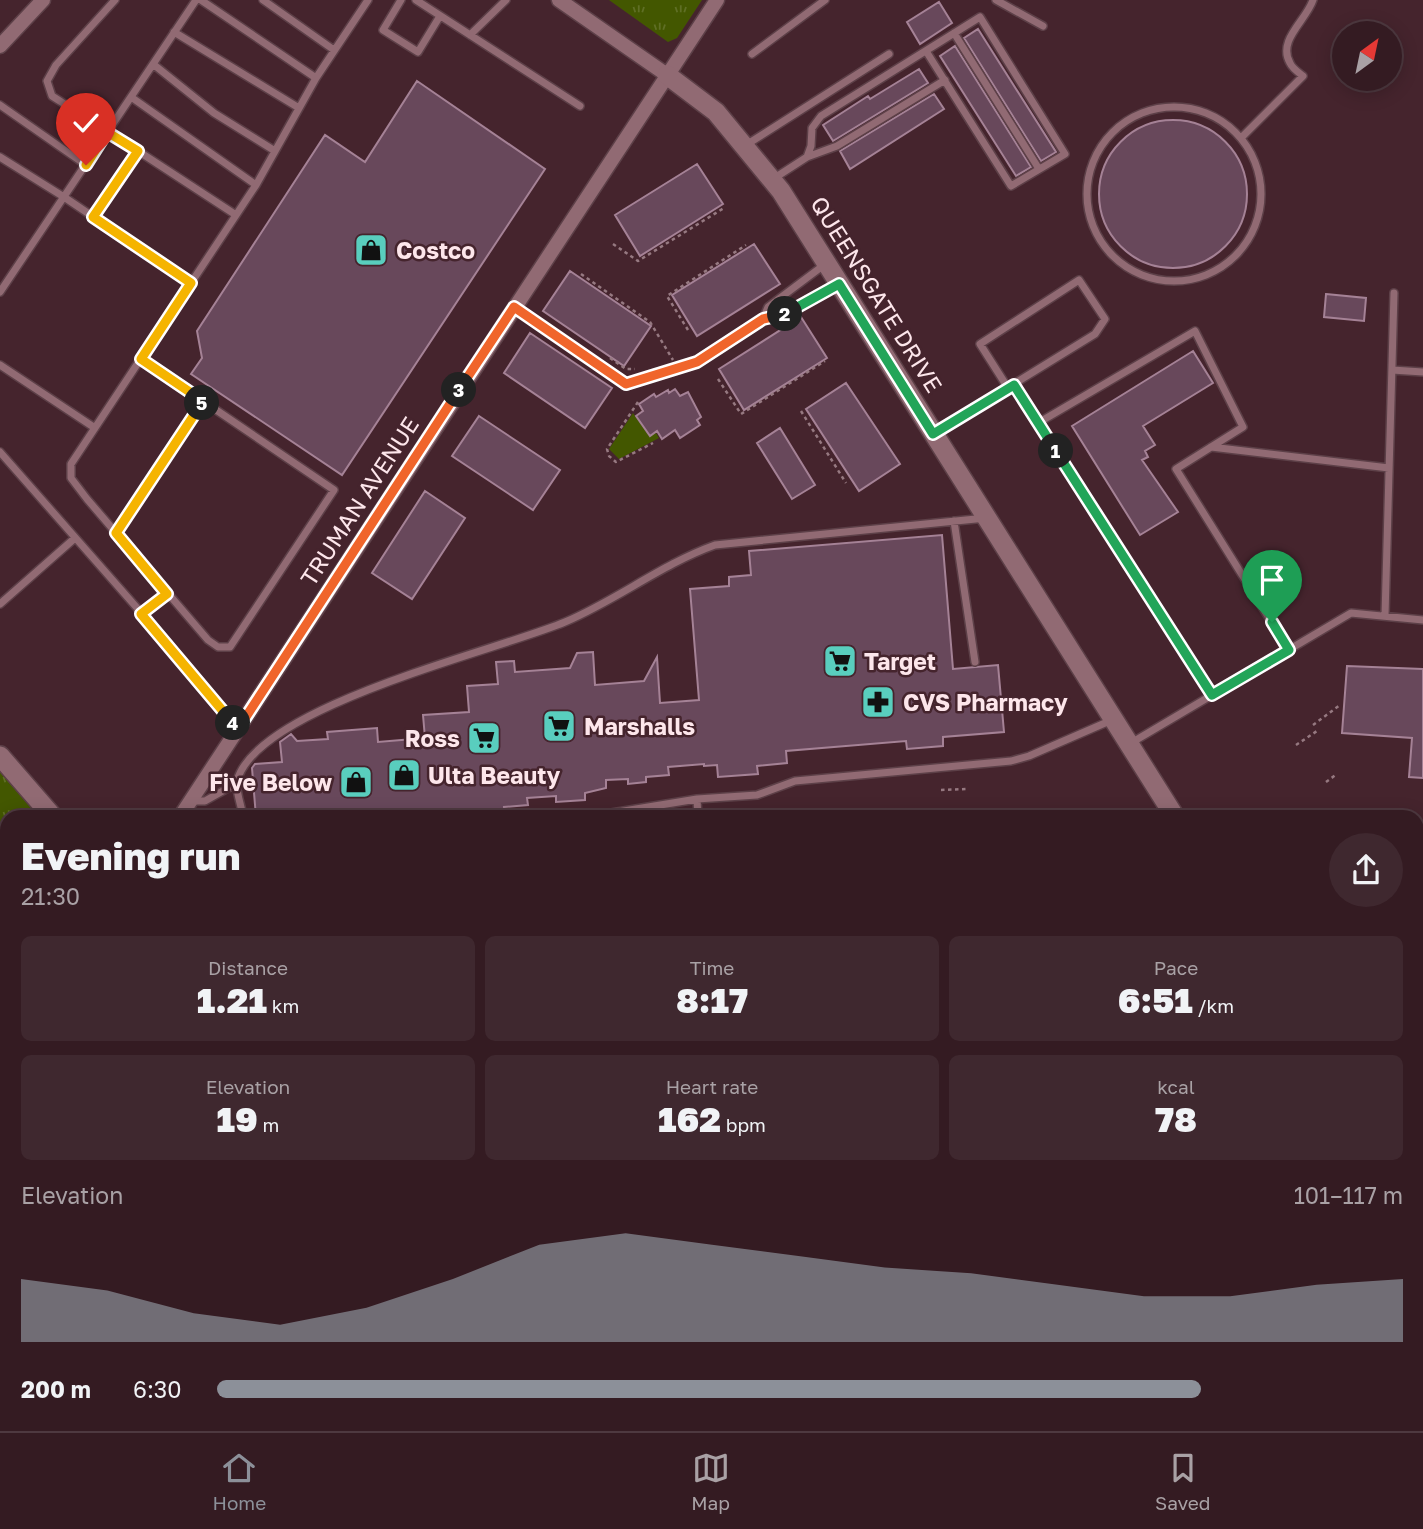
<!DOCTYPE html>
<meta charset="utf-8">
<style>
body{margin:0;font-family:"Golos Text",sans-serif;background:#3f282f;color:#f1f3f6;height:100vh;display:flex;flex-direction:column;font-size:26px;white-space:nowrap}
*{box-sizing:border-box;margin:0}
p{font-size:23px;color:#a9a1a5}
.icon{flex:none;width:38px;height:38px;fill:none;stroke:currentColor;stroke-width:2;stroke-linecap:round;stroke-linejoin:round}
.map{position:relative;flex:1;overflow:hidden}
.details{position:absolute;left:0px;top:810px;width:1424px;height:621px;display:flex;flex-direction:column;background:#341b22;border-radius:21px 21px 0 0;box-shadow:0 4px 18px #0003,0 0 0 2px #4e3940}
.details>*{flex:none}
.needle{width:46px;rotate:33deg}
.fabs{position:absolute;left:1332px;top:21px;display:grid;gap:14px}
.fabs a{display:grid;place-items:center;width:70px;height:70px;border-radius:50%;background:#341b22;box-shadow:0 4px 18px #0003,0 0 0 2px #4e3940;font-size:35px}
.pin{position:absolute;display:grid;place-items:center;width:60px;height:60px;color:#fff;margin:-72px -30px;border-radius:50% 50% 50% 0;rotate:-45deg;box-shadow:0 0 7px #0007}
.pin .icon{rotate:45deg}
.km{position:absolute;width:35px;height:35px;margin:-18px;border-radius:50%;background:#222;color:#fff;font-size:19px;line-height:35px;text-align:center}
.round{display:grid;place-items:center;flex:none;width:74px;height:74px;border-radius:37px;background:#3f282f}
.headline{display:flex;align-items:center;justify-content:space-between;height:119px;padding:0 21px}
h1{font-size:38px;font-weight:800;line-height:52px}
.metrics{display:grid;grid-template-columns:repeat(3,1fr);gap:10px;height:119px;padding:7px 21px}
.metrics div{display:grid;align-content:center;border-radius:10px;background:#3f282f;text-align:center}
.metrics b{font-size:35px;font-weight:800}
.metrics small{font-size:19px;font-weight:400}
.metrics p{font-size:19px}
.chart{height:196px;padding:14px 21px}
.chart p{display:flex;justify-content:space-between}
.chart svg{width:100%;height:126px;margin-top:7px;fill:#8c9099;opacity:.7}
ul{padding:0 21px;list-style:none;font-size:23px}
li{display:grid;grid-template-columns:112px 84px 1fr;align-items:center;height:52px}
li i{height:18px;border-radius:9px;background:#8c9099}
.tab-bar{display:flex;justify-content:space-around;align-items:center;height:98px;border-top:2px solid #4e3940;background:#341b22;font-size:19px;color:#a9a1a5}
.tab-bar a{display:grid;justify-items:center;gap:4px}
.tab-bar .active{color:#8c9099}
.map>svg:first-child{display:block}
.grass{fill:url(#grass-tufts)}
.garden{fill:#435700}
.building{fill:#68485b;stroke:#a58296;stroke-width:2}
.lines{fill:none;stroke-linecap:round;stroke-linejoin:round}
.lane-casing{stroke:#5d4048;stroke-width:10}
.street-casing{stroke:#5d4048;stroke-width:17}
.secondary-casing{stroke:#5d4048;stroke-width:22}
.primary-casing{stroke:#5d4048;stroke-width:24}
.path{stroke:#967981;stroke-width:2.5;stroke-dasharray:3.5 3.5;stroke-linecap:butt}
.lane{stroke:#916a73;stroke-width:7}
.street{stroke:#916a73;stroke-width:14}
.secondary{stroke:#916a73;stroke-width:19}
.primary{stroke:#478782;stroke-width:21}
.split-1-casing{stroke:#fff;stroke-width:14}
.split-2-casing{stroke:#fff;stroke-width:14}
.split-3-casing{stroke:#fff;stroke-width:14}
.split-4-casing{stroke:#fff;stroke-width:14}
.split-5-casing{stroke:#fff;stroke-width:14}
.split-6-casing{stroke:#fff;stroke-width:14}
.split-1{stroke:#22a559;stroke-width:9}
.split-2{stroke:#22a559;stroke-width:9}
.split-3{stroke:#f0652b;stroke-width:9}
.split-4{stroke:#f0652b;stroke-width:9}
.split-5{stroke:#f5b400;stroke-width:9}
.split-6{stroke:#f5b400;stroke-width:9}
.labels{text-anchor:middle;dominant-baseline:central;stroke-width:5;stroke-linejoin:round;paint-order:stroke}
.poi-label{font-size:23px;font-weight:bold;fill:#fde6eb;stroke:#45242d;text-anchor:start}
.street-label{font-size:23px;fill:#fde6eb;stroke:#45242d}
</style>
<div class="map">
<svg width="1423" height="1431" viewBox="0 0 1423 1431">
<defs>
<pattern id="grass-tufts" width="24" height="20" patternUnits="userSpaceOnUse" patternTransform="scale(1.75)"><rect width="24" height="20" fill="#435700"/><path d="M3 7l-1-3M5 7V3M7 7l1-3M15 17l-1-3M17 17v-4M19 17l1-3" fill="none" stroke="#5f6f25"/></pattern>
</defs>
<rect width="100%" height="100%" fill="#45242d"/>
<path class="grass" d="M609,0h93l-25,38 -9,4z
M0,772l39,45h-32v180l-7,6z
M0,1286l7,1v137l112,1v6h-119z"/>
<path class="garden" d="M633,413l16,23 7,-3 3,5 -40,21 -10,-10z"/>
<path class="building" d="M939,2l13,21 -32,21 -13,-22z
M978,29l78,123 -15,9 -77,-123z
M955,46l76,121 -15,9 -76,-120z
M919,69l9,14 -95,58 -10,-16 45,-29 2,3z
M417,81l128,88 -203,306 -151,-101 11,-16 -5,-27 128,-196 40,27z
M934,94l10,15 -94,60 -10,-18z
M1099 194a74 74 0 1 1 148 0a74 74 0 1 1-148 0Z
M697,164l26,40 -83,52 -25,-41z
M754,244l26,40 -83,52 -25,-41z
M570,271l81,55 -27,40 -81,-55z
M1326,294l40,4 -2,23 -40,-4z
M801,317l26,41 -83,52 -25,-41z
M530,333l82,55 -27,40 -81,-55z
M1193,351l20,32 -70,43 12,19 -10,6 3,6 -6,3 36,52 -38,23 -68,-109z
M846,383l54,81 -41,27 -53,-82z
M675,389l5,7 8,-4 13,25 -4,3 3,5 -20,13 -5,-8 -13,9 -5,-8 -7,5 -14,-20 7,-5 -4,-7 15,-10 2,3 12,-7 1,3z
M479,416l81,54 -27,40 -81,-54z
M780,428l35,57 -23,14 -35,-56z
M425,491l40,27 -53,81 -40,-26z
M942,535l11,134 45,-4 6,67 -61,5v9l-36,3 -1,-8 -120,10 1,12 -30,3 1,8 -40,3 -1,-12 -13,1v-2l-36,3 1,8 -23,2v5l-18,2v-5l-22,1v8l-21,5v7l-29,2v-6l-29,2 1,7 -24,2 1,9 -50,1 -1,-5 -21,1 1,4h-178l-4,-49 3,-4 27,-2 -2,-20 11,-8 6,7 31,-2 -1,-7 50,-4 1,14 47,-4 -2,-23 46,-3 -2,-26 31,-2 -2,-22 18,-1 1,11 55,-4 7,-15 16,-1 2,33 49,-4 13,-24 3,46 39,-3 -9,-111 39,-3v-9l22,-2 -2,-24z
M1347,666l76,3v109l-14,-1 3,-39 -70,-5z"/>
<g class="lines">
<defs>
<path id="lane" d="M115,0l-59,65 -9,16 5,15 86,55
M263,0l71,50
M401,0l-18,30 35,22 22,-36
M416,0l164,106
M996,0l47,26
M174,32l125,76
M954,33l85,136
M470,35l36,-35
M752,54l73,-54
M153,64l61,49 61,38
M316,78l52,-78
M131,97l125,88
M0,105l86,60
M1087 194a87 87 0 1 1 174 0a87 87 0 1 1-174 0Z
M1241,138l62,-62c-4,-3 -11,-8 -13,-13 -13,-23 16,-42 23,-63
M746,145l143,-91
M0,157l64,40 127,86
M807,157l30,-11 108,-66
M773,179l34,-22 4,-11 1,-18 9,-12 159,-99 85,137 -54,32 -85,-135
M93,217l45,-66 98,64
M0,292l196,-292
M514,307l112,77 71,-22 66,-43 22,-5 54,-30
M763,319l5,-12 56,-42
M141,359l193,131 -104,157h-12l-10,-7 -121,-141 -16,-21v-14l185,-279 60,-107 -115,-78
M0,365l95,63
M1392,370l31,2
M1014,385l198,311
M1038,423l157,-92 48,96 -67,42 113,181
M934,433l161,-99 10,-15 -26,-39 -99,64 28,44
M1211,447l178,21
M0,452l145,165 93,111
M954,521l21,141
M115,533l88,-133
M0,604l75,-66
M141,613l27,-19
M1385,616l9,-323
M1131,743l220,-130 72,7
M697,799l1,18
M192,801h13l32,-18
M243,817c-1,-10 -8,-27 -6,-36 20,-75 259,-130 328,-159 52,-22 97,-58 150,-77l271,-27
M587,817l110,-18 60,-4 38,-14 216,-20 18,-5 83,-36
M1420,874l3,8
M1418,959l5,-4
M0,993l7,-6
M0,1277l7,1
M759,1424v7
M1310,1424v7
M1347,1424l3,7
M132,1431v-7
M385,1431l1,-7"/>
<path id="street" d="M559,0l108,75
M0,46l43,-46
M180,817l537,-817"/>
<path id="secondary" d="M667,75l49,37 65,79 394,626
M0,756l53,61"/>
<path id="primary" d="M0,1090l7,1
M1418,1185l5,-4
M1418,1203l5,9"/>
</defs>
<use href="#lane" class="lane-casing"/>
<use href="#street" class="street-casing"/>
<use href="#secondary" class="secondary-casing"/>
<use href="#primary" class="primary-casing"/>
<path class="path" d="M613,244l25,17 86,-53
M581,274l69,48 23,38
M688,330l-21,-34 79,-51
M610,358l16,11h9
M718,379l23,35 84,-53
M638,402l-31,47 2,7 7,6 37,-19
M801,411l45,72
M1313,725l27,-20
M1296,745l21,-14
M1326,782l11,-8
M941,790l26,-1
M564,810l1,7
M745,817l36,-4
M1418,829l5,-2
M1418,1025l5,7"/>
<use href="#lane" class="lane"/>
<use href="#street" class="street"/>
<use href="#secondary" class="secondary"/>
<use href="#primary" class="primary"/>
</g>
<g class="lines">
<defs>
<path id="split-1" d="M1056,451l156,244 77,-45 -17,-28"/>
<path id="split-2" d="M785,314l54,-30 94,150 81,-49 42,66"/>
<path id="split-3" d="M459,390l55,-83 112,77 71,-22 66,-43 22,-5"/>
<path id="split-4" d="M233,723l5,6 221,-339"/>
<path id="split-5" d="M202,403l-86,130 51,61 -26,20 92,109"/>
<path id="split-6" d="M86,165l21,-33 31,19 -45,66 98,66 -50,76 62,42 -1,2"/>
</defs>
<use href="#split-1" class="split-1-casing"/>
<use href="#split-2" class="split-2-casing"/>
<use href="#split-3" class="split-3-casing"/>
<use href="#split-4" class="split-4-casing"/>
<use href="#split-5" class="split-5-casing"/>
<use href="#split-6" class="split-6-casing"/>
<use href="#split-1" class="split-1"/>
<use href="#split-2" class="split-2"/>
<use href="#split-3" class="split-3"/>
<use href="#split-4" class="split-4"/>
<use href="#split-5" class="split-5"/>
<use href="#split-6" class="split-6"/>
</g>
<defs>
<symbol id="shop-square" viewBox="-11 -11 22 22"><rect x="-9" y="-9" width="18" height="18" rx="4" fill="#59cebe" stroke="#45242d"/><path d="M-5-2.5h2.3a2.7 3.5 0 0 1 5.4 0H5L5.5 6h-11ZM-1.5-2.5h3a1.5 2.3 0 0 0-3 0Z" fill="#111"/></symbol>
<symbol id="supermarket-square" viewBox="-11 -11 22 22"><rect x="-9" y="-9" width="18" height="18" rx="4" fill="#59cebe" stroke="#45242d"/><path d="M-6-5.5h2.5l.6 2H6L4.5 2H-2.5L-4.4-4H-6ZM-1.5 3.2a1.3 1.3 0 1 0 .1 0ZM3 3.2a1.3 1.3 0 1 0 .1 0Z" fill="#111"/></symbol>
<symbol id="pharmacy-square" viewBox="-11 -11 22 22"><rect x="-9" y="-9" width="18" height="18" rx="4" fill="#59cebe" stroke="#45242d"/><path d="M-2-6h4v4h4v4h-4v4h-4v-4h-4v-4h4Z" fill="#111"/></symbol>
</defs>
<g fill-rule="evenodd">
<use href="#shop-square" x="352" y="231" width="38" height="38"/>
<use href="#supermarket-square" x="821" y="642" width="38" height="38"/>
<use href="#pharmacy-square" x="859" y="683" width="38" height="38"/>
<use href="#supermarket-square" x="540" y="707" width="38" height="38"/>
<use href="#supermarket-square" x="465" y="719" width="38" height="38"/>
<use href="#shop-square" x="385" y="756" width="38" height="38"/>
<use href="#shop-square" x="337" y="763" width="38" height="38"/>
</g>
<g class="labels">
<g class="poi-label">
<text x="396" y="250">Costco</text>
<text x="864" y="661">Target</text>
<text x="903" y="702">CVS Pharmacy</text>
<text x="584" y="726">Marshalls</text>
<text x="460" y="738" text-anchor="end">Ross</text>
<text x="428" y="775">Ulta Beauty</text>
<text x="332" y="782" text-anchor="end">Five Below</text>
</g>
<g class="street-label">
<text transform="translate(877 294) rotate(58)">QUEENSGATE DRIVE</text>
<text transform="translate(359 501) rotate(-57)">TRUMAN AVENUE</text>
</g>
</g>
</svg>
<div class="fabs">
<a><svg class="needle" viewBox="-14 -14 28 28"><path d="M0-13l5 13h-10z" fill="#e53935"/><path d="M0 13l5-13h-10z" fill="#a9a1a5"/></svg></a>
</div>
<div class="pin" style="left:1272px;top:622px;background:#1e9e55"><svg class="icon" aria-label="arrive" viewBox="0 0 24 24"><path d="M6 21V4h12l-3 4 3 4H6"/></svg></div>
<div class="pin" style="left:86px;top:165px;background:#d93025"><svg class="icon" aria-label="check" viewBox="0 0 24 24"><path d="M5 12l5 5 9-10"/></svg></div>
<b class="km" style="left:1056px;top:451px">1</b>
<b class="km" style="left:785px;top:314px">2</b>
<b class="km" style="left:459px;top:390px">3</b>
<b class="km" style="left:233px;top:723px">4</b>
<b class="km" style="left:202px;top:403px">5</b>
<section class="details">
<div class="headline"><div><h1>Evening run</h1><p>21:30</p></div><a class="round"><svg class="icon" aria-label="share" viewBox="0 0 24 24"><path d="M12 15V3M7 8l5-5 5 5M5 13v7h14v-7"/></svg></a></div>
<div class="metrics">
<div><p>Distance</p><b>1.21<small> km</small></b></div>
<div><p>Time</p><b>8:17</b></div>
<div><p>Pace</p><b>6:51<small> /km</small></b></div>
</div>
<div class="metrics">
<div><p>Elevation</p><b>19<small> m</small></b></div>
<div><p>Heart rate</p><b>162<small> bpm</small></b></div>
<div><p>kcal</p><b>78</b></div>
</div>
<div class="chart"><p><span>Elevation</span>101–117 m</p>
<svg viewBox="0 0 160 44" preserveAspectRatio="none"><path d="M0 44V22L10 26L20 34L30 38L40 32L50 22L60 10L70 6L80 10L90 14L100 18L110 20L120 24L130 28L140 28L150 24L160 22V44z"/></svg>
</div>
<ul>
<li><b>200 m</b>6:30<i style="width:83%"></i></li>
</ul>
</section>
</div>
<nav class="tab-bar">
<a class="active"><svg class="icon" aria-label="home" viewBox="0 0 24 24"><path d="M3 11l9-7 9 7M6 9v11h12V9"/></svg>Home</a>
<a><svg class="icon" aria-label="map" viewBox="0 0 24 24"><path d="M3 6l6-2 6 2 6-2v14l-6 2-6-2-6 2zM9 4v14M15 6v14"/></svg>Map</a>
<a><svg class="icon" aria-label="saved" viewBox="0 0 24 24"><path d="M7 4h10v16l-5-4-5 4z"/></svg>Saved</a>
</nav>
